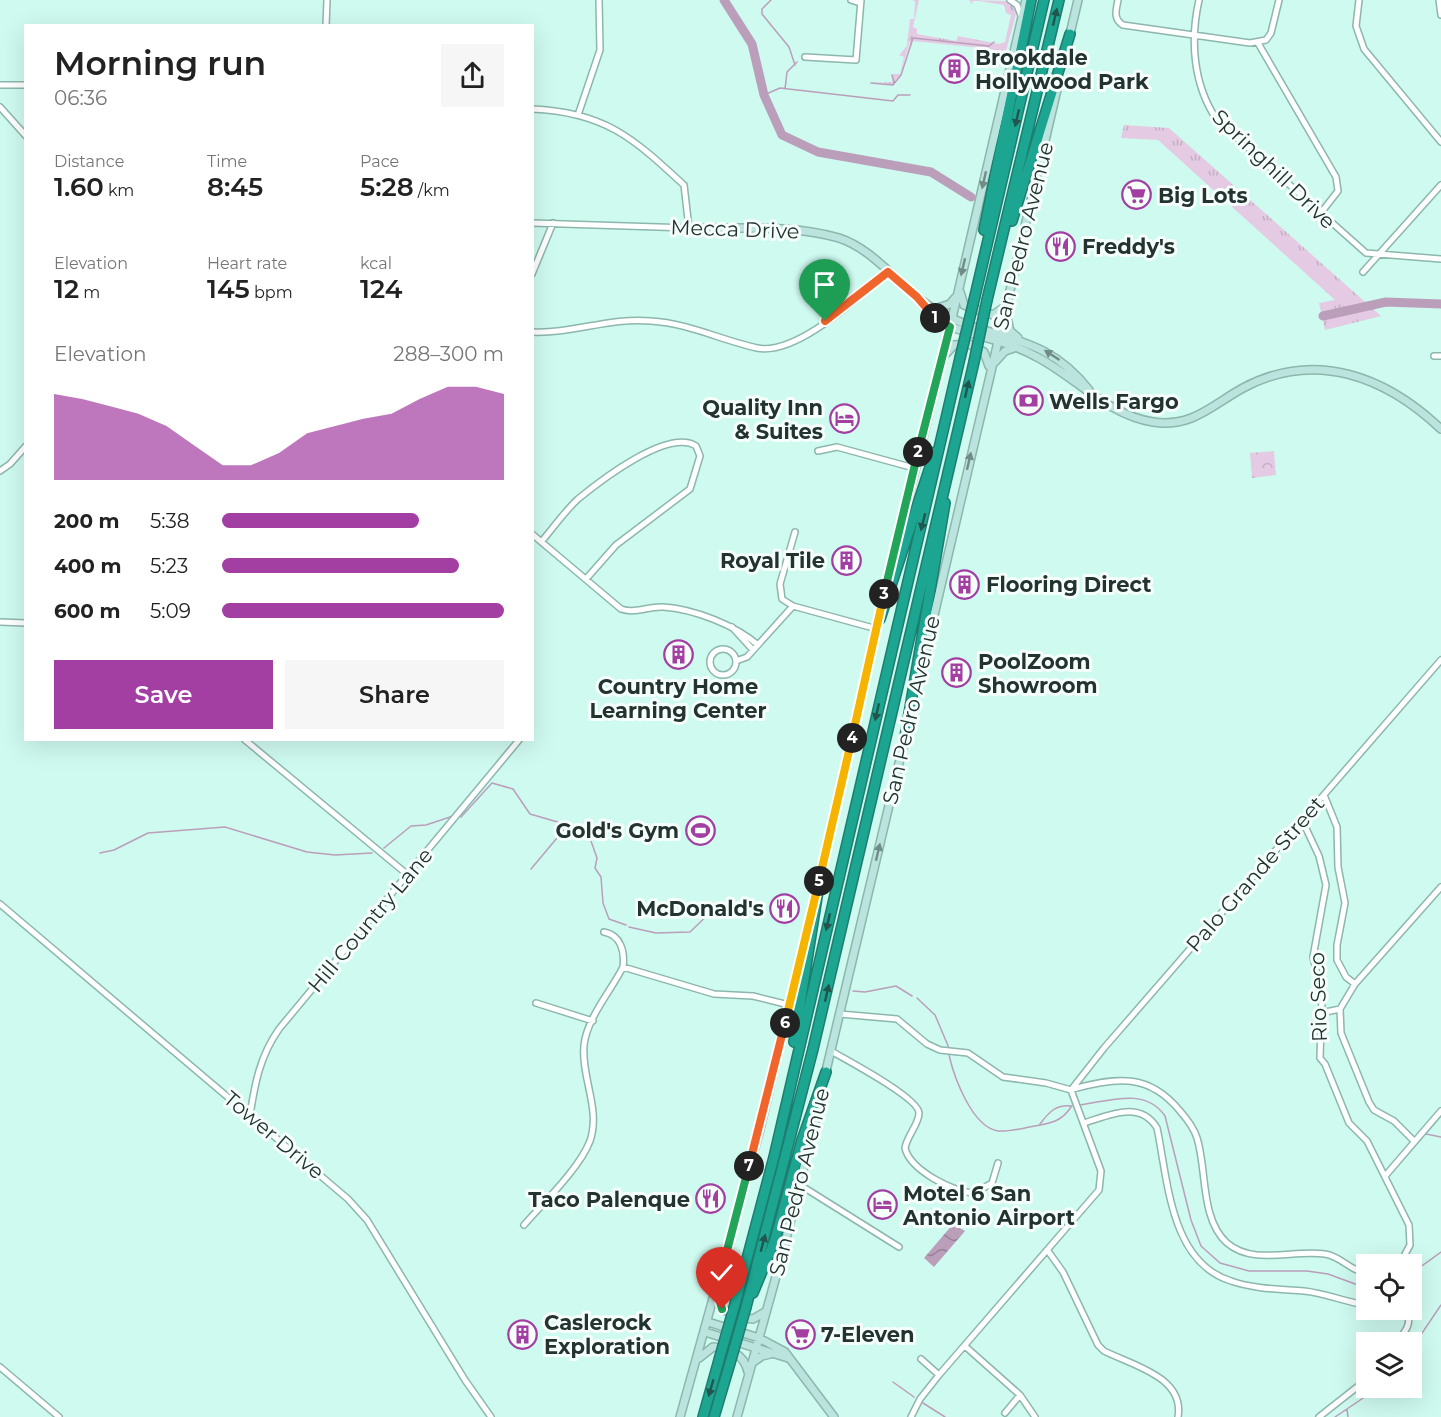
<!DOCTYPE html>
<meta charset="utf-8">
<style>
body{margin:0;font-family:Montserrat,sans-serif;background:#f6f6f6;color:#222;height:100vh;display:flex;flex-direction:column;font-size:22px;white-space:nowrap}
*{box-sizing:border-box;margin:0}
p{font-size:20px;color:#767676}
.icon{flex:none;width:33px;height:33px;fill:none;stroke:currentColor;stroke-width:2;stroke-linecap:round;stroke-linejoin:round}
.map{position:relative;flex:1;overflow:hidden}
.panel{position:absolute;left:24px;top:24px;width:510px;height:717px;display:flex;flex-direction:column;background:#fff;border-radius:0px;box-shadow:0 6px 24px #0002}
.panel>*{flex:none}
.buttons{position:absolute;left:1356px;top:1254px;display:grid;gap:12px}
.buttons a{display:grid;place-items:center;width:66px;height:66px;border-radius:0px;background:#fff;box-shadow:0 6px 24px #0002;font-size:30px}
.pin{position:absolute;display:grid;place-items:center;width:51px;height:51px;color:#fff;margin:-62px -26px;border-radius:50% 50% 50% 0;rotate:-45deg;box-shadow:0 0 6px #0007}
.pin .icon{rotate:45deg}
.km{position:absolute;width:30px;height:30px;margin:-15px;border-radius:50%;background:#222;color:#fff;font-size:16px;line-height:30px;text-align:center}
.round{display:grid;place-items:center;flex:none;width:63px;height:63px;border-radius:0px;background:#f6f6f6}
.head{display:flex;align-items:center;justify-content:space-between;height:102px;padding:0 30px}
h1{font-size:33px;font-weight:600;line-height:45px}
.figures{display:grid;grid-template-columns:repeat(3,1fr);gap:9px;height:102px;padding:6px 30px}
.figures div{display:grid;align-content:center}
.figures b{font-size:26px;font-weight:600}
.figures small{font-size:16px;font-weight:400}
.figures p{font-size:16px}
.chart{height:168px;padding:12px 30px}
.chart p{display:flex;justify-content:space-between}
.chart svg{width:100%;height:108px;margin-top:6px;fill:#a33ea2;opacity:.7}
.button{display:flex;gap:12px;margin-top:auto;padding:12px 30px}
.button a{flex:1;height:69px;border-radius:0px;background:#a33ea2;color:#fff;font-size:24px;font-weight:600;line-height:69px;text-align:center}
.button a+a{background:#f6f6f6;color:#222}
ul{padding:0 30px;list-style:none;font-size:20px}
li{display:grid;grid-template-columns:96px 72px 1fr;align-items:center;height:45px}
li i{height:15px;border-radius:8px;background:#a33ea2}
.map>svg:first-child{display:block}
.grass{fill:url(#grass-tufts)}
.park{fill:url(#park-crowns)}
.water{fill:url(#water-waves)}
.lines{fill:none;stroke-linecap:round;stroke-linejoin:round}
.stream{stroke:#bb9eba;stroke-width:1.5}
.river{stroke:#bb9eba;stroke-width:9}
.street-casing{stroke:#8db6ad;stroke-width:8}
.secondary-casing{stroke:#8db6ad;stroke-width:10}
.highway-casing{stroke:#1e7d6f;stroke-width:12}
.street{stroke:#fff;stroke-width:5}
.secondary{stroke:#bbe4de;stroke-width:7}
.highway{stroke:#1ca591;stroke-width:9}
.highway-bridge-casing{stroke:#1e7d6f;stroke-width:12;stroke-linecap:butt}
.highway-bridge{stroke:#1ca591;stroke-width:9}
.oneway{fill:#21554d}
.oneway2{fill:#6f8c87}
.split-1-casing{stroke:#fff;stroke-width:12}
.split-2-casing{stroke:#fff;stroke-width:12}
.split-3-casing{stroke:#fff;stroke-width:12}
.split-4-casing{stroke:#fff;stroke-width:12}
.split-5-casing{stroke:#fff;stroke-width:12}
.split-6-casing{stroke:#fff;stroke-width:12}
.split-7-casing{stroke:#fff;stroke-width:12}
.split-8-casing{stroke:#fff;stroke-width:12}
.split-1{stroke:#f0652b;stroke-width:8}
.split-2{stroke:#22a559;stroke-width:8}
.split-3{stroke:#22a559;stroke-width:8}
.split-4{stroke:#f5b400;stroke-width:8}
.split-5{stroke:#f5b400;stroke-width:8}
.split-6{stroke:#f5b400;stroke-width:8}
.split-7{stroke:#f0652b;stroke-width:8}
.split-8{stroke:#22a559;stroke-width:8}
.labels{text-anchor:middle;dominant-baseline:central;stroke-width:6;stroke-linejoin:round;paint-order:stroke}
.poi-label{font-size:21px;font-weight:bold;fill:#233330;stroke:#f6fefc;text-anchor:start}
.street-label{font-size:21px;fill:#233330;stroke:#f6fefc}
</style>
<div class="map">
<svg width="1441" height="1417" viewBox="0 0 1441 1417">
<defs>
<pattern id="grass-tufts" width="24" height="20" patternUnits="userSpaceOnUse" patternTransform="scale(1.5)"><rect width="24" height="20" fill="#e4cbe3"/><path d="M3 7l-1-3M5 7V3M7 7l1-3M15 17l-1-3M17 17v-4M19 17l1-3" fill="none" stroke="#c3afc3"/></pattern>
<pattern id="park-crowns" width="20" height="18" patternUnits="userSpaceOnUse" patternTransform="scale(1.5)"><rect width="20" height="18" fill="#e4cbe3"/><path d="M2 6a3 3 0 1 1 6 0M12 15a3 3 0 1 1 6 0" fill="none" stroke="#c3afc3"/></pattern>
<pattern id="water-waves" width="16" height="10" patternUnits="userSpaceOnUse" patternTransform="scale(1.5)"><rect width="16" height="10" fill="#bb9eba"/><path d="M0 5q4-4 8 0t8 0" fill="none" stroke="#988198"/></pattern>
</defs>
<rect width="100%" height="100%" fill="#cffaf0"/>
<path class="grass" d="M911,0h8l-6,27 4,2v5l39,7 2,-5 41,8 6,-2 6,-27 -5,-2 -2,-8 -31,-5 -1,4 -3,-4 38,1 7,5 2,8 -14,52 -7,-2 4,-3 1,-8 -9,-4 -78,-8 -3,9v-9l-10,34 -7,9 -22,-1 21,-1 1,-8h7l4,-17 -5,-2 8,-9 3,-27h4l1,-18z
M1124,125l45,3 212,188 -56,14 -6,-27 16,-3 -177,-160 -37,-2z"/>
<path class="park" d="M1274,451l2,24 -24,3 -2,-25z"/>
<path class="water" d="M953,1224l12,7 -31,36 -10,-9z"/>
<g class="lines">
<path class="stream" d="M771,0l-9,9v5l27,33 6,18
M892,75l2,7
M871,83l22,2 8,-10 12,-37 76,8 5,-4
M785,89l2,-17 10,-10
M764,95l16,-7 113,13 5,-6h12
M461,817l31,-34 21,6 17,25 38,11 25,4 2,2 -4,10 6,17 -2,10 6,9 2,26 6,16 17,6
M384,848l27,-22 15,-1 27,-9
M100,853l14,-3 34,-17 77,-6 82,25 28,3 37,-2
M531,869l36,-43
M629,927l27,6 34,-1 24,-23 11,-1
M853,991l12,1 31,-6 16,10
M917,998l18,17 14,33
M949,1055c5,22 23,72 49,76 12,1 25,-3 37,-5 16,-3 26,-4 36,-19
M1080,1105c30,-4 65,-18 85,11l26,104 10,26 19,17 29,8h58l21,3 38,14
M1040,1124c9,-12 16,-20 32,-18
M1426,1134l15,3
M1412,1273l29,-21
M1412,1348l29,-43
M893,1382l21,15
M923,1403l22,14
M1347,1409l1,8
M1335,1417l43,-29"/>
<path class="river" d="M724,0l28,44 12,51 18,40 36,17 113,20 40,25
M1323,316l63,-14 55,2"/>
<defs>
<path id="street" d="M851,0l9,3
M1010,0l7,5 5,13
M1118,0c-2,10 -5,19 5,25l127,18 16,-3 5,-7 8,-33
M1199,0c-9,40 -6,85 18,120l149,133 75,6
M1359,0l-3,26 8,23 77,93
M1439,0l2,15
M326,26l1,-26
M1258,43l78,134 2,14 -18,23
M805,57l51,3 5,-60
M0,85h26
M0,107l26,29
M532,109c73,3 101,29 152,76l5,43 -157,-5
M578,115l22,-65 -1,-50
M1363,272l78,-87
M532,274l21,-51
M532,332c40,2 78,-15 119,-11 36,2 70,19 106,27 40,8 101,-51 131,-76
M1434,356h7
M818,451l19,-4 77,21
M0,471l10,-7 16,-18
M795,532l-15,52 2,15 11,7 84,23
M532,534l89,75c15,5 28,-3 42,-2 31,2 72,18 95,38
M542,541c11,-13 23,-30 36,-42 22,-18 90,-71 118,-53l4,10 -10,33 -74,56 -30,34
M0,622l26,1
M732,627l21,23
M710 662a13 13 0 1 1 26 0a13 13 0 1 1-26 0Z
M736,661l11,-4 46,-51
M245,740l163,135
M1324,795l13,32 1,40 7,36 -8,42v15l9,17 9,7
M1302,820l17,36 7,29 -13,72 9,38 -2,63 5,6 24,59 18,18 42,84 1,20 -8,15 -7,4
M0,904l348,295 19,21 98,160 26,37
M623,967l91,27 39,2 36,9
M536,1003l57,18
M1321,1013l19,-4
M840,1014l57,5 30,25 13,6 28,3 35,24 43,6 25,7
M831,1051c14,8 88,47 88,62 0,11 -12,23 -14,35 5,22 49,45 70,45l17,-10 6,-20
M1073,1089c44,-12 76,-16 107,22 7,8 14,17 17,27 10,31 3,81 30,105 27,23 67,6 98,11 16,2 25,17 41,19
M1071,1090l33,-42 337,-388
M250,1115c5,-32 10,-59 29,-86l240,-289
M1084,1123c26,-8 56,-23 73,5 11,52 13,134 74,153 23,8 48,8 73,10 21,2 41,11 62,14
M1414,1141l-20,-20 -20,-11 -5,-8 -28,-69 -1,-24 15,-25 86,-97
M1386,1175l55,-64
M800,1185l99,62
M524,1225c20,-23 55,-56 66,-84 11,-32 -9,-63 -6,-96 3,-27 27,-54 39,-78 2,-15 -2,-32 -19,-35
M1048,1251l15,21 35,73 6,6c28,14 81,26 74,66
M1397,1342c8,-10 16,-19 9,-32
M966,1347l54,48 15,22
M921,1359l18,16
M0,1367l59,50
M1005,1413l15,-18
M911,1417l9,-18 19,-24 160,-185 2,-19 -30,-81
M1319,1417l47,-37"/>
<path id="secondary" d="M1069,38l9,-38
M689,228c49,1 103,-4 150,10 37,12 62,51 95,71 57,34 107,20 155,81
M960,292l4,13 29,10 13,-9
M917,297l14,19 10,7c30,13 65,17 94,33 40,20 72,59 118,66 39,6 59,-17 90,-34 73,-39 143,-11 198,41
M935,309l15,-5 5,-6
M1006,314l4,17 8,7
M945,355l9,-10 15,-1 15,8 5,14
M995,362l10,-11 9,-3
M885,593l65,-266 76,-327
M920,675l139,-594
M820,876l60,-261
M825,1075l80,-337
M717,1294c2,19 19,23 36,25l12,-7
M708,1322l51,16 26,14 49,65
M705,1332l83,26
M699,1358l14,-11c18,2 31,7 35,25
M752,1363l10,-7 12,-3
M680,1417l79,-284 51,-214
M737,1417l45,-162 39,-157"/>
<path id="highway" d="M1012,221l58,-187
M984,230l47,-230
M975,296l69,-296
M987,300l72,-300
M880,619l55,-167
M904,743l41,-240
M794,1042l27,-170
M753,1293l22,-53 27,-100 24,-68
M735,1304l39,-147 186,-799
M746,1307l67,-258 161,-687
M703,1417l16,-57
M714,1417l16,-54"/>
</defs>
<use href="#street" class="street-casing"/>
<use href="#secondary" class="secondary-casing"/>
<use href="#highway" class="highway-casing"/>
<use href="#street" class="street"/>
<use href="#secondary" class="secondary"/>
<use href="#highway" class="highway"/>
<defs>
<path id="highway-bridge" d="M960,358l15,-62
M974,362l13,-62
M719,1360l16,-56
M730,1363l16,-56"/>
</defs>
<use href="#highway-bridge" class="highway-bridge-casing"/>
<use href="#highway-bridge" class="highway-bridge"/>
</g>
<defs><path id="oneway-solid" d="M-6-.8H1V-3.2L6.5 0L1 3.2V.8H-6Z" transform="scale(1.5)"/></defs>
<g class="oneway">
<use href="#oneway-solid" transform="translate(1055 17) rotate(-77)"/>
<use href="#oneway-solid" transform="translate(1017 118) rotate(103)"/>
<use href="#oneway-solid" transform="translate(967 389) rotate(-77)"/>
<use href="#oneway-solid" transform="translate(923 522) rotate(104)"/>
<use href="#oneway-solid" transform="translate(877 712) rotate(103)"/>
<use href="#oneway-solid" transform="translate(828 922) rotate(103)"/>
<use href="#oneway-solid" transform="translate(827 993) rotate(-77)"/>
<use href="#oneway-solid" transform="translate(763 1243) rotate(-75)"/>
<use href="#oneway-solid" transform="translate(711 1388) rotate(106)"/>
</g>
<g class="oneway2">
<use href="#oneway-solid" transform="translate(984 180) rotate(103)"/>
<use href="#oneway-solid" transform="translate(963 267) rotate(103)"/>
<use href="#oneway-solid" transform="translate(1052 355) rotate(-147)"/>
<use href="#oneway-solid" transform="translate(969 461) rotate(-77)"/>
<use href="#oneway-solid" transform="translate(878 852) rotate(-77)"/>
</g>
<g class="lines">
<defs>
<path id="split-1" d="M825,321l63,-49 29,25 18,21"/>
<path id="split-2" d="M918,452l32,-125 -15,-9"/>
<path id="split-3" d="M884,594l34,-142"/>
<path id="split-4" d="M852,738l32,-144"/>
<path id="split-5" d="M819,881l33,-143"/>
<path id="split-6" d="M785,1023l34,-142"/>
<path id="split-7" d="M749,1166l36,-143"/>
<path id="split-8" d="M722,1309l-5,-20 32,-123"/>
</defs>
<use href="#split-1" class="split-1-casing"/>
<use href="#split-2" class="split-2-casing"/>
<use href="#split-3" class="split-3-casing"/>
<use href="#split-4" class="split-4-casing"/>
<use href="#split-5" class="split-5-casing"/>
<use href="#split-6" class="split-6-casing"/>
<use href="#split-7" class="split-7-casing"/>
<use href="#split-8" class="split-8-casing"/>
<use href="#split-1" class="split-1"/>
<use href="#split-2" class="split-2"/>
<use href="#split-3" class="split-3"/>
<use href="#split-4" class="split-4"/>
<use href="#split-5" class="split-5"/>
<use href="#split-6" class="split-6"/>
<use href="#split-7" class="split-7"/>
<use href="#split-8" class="split-8"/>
</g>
<defs>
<symbol id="building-ring" viewBox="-11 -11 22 22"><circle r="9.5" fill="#f6fefc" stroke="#a33ea2" stroke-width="1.5"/><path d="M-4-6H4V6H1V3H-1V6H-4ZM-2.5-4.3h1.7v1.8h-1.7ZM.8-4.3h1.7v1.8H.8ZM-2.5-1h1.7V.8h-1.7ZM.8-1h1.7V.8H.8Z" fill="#a33ea2"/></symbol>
<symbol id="supermarket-ring" viewBox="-11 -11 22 22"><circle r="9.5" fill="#f6fefc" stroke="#a33ea2" stroke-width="1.5"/><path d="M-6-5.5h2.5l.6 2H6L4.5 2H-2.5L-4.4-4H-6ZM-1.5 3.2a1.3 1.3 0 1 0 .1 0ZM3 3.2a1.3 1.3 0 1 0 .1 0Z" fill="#a33ea2"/></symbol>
<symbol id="restaurant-ring" viewBox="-11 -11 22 22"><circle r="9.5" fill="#f6fefc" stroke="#a33ea2" stroke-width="1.5"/><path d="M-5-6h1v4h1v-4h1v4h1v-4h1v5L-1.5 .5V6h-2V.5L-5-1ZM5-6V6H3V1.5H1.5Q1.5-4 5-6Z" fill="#a33ea2"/></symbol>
<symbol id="bank-ring" viewBox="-11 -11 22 22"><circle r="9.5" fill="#f6fefc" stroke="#a33ea2" stroke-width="1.5"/><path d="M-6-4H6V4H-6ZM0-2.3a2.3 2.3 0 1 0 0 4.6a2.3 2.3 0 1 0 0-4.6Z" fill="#a33ea2"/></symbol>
<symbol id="hotel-ring" viewBox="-11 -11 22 22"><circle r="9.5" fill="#f6fefc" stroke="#a33ea2" stroke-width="1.5"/><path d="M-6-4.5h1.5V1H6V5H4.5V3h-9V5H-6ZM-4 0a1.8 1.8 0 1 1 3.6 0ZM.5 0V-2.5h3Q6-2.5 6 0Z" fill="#a33ea2"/></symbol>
<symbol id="stadium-ring" viewBox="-11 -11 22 22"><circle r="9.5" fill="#f6fefc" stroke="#a33ea2" stroke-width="1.5"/><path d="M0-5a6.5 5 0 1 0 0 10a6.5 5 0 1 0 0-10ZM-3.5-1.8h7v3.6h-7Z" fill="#a33ea2"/></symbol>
</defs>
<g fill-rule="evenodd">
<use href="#building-ring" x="938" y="52" width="33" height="33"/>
<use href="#supermarket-ring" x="1120" y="178" width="33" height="33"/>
<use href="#restaurant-ring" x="1044" y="230" width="33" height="33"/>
<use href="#bank-ring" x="1012" y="384" width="33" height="33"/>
<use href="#hotel-ring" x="828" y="402" width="33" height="33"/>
<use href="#building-ring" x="830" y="544" width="33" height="33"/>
<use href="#building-ring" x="948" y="568" width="33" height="33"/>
<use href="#building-ring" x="662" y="638" width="33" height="33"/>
<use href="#building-ring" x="940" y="656" width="33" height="33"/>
<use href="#stadium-ring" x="684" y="814" width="33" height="33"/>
<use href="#restaurant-ring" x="768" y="892" width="33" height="33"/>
<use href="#restaurant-ring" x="694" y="1182" width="33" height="33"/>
<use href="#hotel-ring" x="866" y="1188" width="33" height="33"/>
<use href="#building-ring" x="506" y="1318" width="33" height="33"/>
<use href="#supermarket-ring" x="784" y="1318" width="33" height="33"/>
</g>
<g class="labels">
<g class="poi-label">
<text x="975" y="57">Brookdale<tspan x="975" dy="24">Hollywood Park</tspan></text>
<text x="1158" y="195">Big Lots</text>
<text x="1082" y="246">Freddy's</text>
<text x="1049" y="401">Wells Fargo</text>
<text x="823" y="407" text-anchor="end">Quality Inn<tspan x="823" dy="24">&amp; Suites</tspan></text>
<text x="825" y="560" text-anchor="end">Royal Tile</text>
<text x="986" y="584">Flooring Direct</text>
<text x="978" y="661">PoolZoom<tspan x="978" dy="24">Showroom</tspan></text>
<text x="678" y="686" text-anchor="middle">Country Home<tspan x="678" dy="24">Learning Center</tspan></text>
<text x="679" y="830" text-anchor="end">Gold's Gym</text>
<text x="764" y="908" text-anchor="end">McDonald's</text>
<text x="903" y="1193">Motel 6 San<tspan x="903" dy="24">Antonio Airport</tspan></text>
<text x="690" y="1199" text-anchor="end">Taco Palenque</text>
<text x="544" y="1322">Caslerock<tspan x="544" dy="24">Exploration</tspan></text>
<text x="821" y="1334">7-Eleven</text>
</g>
<g class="street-label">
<text transform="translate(1274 169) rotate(44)">Springhill Drive</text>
<text transform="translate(735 229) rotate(2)">Mecca Drive</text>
<text transform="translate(1023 236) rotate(-76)">San Pedro Avenue</text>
<text transform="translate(911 710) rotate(-77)">San Pedro Avenue</text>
<text transform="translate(1255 874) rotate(-49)">Palo Grande Street</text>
<text transform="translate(370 920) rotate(-50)">Hill Country Lane</text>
<text transform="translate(1318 997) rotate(-92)">Rio Seco</text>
<text transform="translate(274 1135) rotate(40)">Tower Drive</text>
<text transform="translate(799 1182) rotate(-76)">San Pedro Avenue</text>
</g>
</g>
</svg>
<div class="buttons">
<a><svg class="icon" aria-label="locate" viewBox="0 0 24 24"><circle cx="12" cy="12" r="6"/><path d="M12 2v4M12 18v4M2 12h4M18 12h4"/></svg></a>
<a><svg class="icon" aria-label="layers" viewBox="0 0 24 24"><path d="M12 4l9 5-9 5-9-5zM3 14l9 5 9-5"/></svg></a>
</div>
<div class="pin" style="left:825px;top:321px;background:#1e9e55"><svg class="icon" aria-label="arrive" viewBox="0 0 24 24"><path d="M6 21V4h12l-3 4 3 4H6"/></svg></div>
<div class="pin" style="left:722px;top:1309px;background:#d93025"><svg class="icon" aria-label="check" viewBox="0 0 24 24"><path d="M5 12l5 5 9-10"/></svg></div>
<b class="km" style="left:935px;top:318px">1</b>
<b class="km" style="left:918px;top:452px">2</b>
<b class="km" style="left:884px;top:594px">3</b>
<b class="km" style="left:852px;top:738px">4</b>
<b class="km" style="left:819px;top:881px">5</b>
<b class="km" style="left:785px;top:1023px">6</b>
<b class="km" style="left:749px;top:1166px">7</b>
<section class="panel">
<div class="head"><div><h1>Morning run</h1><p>06:36</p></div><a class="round"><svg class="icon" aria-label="share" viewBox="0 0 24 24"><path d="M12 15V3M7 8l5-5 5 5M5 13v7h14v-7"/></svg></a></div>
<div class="figures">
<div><p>Distance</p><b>1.60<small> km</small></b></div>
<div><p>Time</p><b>8:45</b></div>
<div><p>Pace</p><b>5:28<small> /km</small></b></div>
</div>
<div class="figures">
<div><p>Elevation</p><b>12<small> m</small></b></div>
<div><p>Heart rate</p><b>145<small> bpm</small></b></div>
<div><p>kcal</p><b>124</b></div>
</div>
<div class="chart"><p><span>Elevation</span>288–300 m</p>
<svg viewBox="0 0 160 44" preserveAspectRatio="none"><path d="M0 44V9L10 11L20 14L30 17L40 22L50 30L60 38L70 38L80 33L90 25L100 22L110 19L120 17L130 11L140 6L150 6L160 9V44z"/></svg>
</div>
<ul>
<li><b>200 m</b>5:38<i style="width:70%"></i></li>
<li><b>400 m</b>5:23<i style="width:84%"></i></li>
<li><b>600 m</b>5:09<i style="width:100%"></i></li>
</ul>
<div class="button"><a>Save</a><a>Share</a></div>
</section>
</div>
